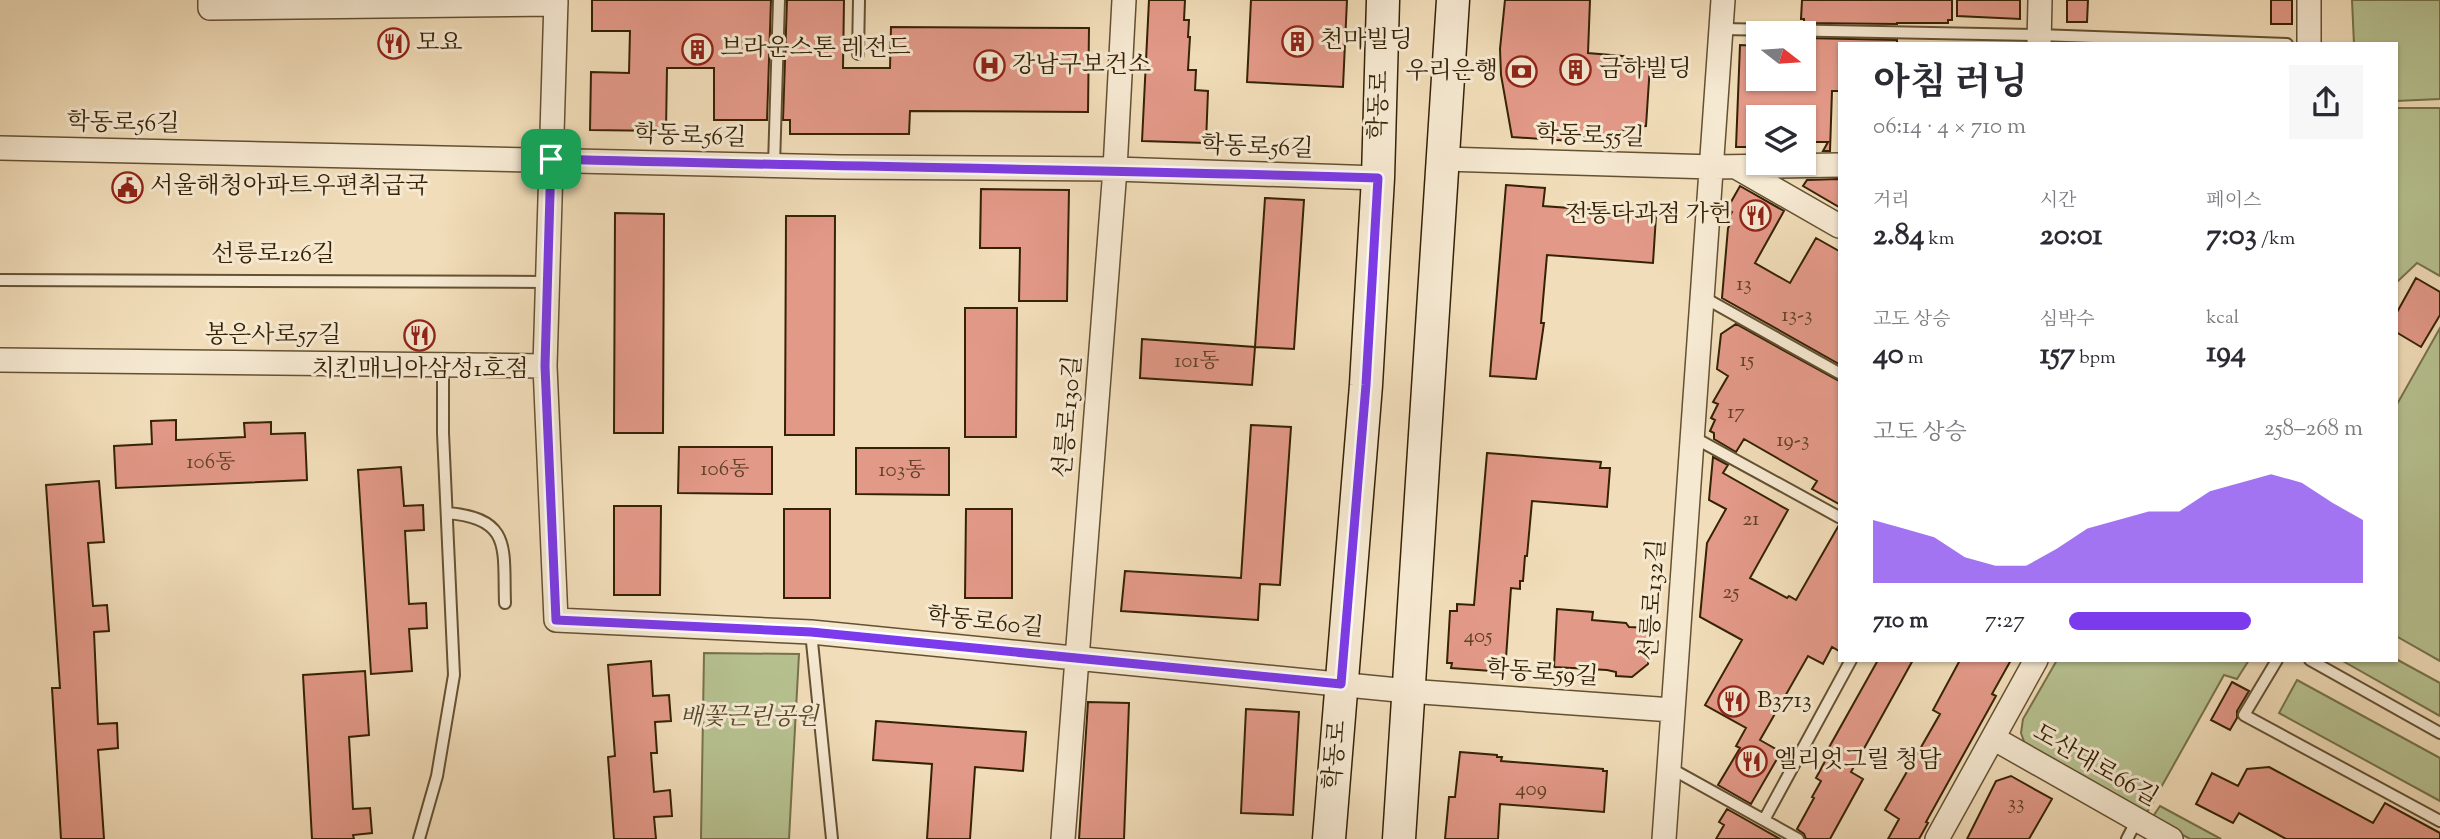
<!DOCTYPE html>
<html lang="ko">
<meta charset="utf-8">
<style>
body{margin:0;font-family:"Sorts Mill Goudy","Noto Serif KR",serif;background:#f7f7f7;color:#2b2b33;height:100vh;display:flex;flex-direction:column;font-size:26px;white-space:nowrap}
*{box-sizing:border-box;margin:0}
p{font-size:23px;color:#7c7c81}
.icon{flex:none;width:38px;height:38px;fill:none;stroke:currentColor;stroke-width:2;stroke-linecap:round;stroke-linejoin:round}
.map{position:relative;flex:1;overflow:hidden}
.drawer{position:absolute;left:1838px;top:42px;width:560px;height:620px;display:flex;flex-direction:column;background:#fff;border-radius:0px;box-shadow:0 2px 5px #0004}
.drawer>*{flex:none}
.needle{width:46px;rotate:107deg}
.tools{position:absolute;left:1746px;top:21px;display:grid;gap:14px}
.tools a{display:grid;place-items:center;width:70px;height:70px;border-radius:0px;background:#fff;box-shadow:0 2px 5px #0004;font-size:35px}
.pin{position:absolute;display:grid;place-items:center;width:60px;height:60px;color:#fff;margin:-30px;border-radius:14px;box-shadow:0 4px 10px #0006}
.round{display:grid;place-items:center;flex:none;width:74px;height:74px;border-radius:0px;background:#f7f7f7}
.headline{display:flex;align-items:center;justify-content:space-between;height:119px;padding:0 35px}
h1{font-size:38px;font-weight:700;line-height:52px}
.metrics{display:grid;grid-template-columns:repeat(3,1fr);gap:10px;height:119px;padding:7px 35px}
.metrics div{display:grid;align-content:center}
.metrics b{font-size:30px;font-weight:700}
.metrics small{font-size:19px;font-weight:400}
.metrics p{font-size:19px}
.chart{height:196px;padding:14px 35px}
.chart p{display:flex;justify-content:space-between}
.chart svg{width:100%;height:126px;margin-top:7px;fill:#7c3aed;opacity:.7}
ul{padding:0 35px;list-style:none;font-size:23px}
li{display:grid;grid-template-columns:112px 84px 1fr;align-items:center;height:52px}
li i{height:18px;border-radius:9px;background:#7c3aed}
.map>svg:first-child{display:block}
.green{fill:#b7c291;stroke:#76724b;stroke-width:2}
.building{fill:#e39988;stroke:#352205;stroke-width:2}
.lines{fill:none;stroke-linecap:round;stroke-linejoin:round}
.lane-casing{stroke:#645132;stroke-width:14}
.street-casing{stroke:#645132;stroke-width:26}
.secondary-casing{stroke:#352205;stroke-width:35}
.lane{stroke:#f6e9d2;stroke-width:10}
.street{stroke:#f6e9d2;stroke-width:23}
.secondary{stroke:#f6e9d2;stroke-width:32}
.route-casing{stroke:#fff;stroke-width:14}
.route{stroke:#7c3aed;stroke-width:9}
.labels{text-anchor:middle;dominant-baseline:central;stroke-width:6;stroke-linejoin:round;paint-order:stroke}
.number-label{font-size:21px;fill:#604026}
.poi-label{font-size:24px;fill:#352205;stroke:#f6e9d2;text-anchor:start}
.street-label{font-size:24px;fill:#352205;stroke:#f6e9d2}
.park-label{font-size:24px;font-style:italic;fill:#564a28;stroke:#f6e9d2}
</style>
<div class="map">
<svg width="2440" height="839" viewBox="0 0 2440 839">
<rect width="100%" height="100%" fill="#f1ddb9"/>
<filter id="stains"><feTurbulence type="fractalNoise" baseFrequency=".00286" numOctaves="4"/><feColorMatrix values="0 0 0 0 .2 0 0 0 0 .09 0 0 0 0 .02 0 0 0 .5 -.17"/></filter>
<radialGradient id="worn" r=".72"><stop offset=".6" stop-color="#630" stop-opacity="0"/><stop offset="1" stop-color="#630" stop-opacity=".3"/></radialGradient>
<path class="green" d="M2352,0h88v99l-44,2v-57h-42z
M2396,108h44v168l-23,-13 -21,20z
M2440,328v333l-44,-25v-230z
M704,653l95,1 -10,185h-88z
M2396,659l44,24v33l-99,-56z
M2057,660h192l-12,19 -13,-4 -79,141 -118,-66 -6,-17 2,-14z
M2297,680l143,78v43l-161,-88z
M2160,806l61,33h-31l-38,-21z"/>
<path class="building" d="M592,0h179l-4,120h-53v-52h-47l-1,63 -76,-1 1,-58 38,1 1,-42h-38z
M787,0h57l-1,68h47l1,-41 198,1 -1,84 -178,-1 -1,23h-119v-14h-7z
M1149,0h36l-1,20h5l-1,17h2l-2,33h8l-1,20 13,1 -2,52 -64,-2z
M1251,0h96l-4,87 -96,-5z
M1505,0h85l-2,53 46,4 16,8 -4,61 -12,1 -16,5 -12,9 -33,-7 -2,7 -59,-4 -11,-62 -1,-26z
M1802,0h150v20h-4v3h-51v1l-93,-1v-4h-3z
M1957,0h63v19l-63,-3z
M2067,0h21l-1,22h-20z
M2271,0h21v24h-21z
M1804,38l93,2v4h-58v47h-7l-2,60h-7l5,-9h-24v-25h-45v30h-23l4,-102 19,1v33h45z
M1839,179v28l-36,-21 4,-6z
M1506,185l39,3 -2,18 109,8v2h4l-3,47 -106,-8 -6,68h3l-8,56 -46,-3z
M1740,186l44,25 -29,52 35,20 26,-45 23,13v113l-117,-66 6,-70 3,-5 -4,-2 5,-9 -5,-3z
M981,189l88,1 -2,111h-48l1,-53h-40z
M1265,198l39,2 -10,149 -39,-2z
M615,213l49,1 -1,219h-49z
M786,216h49l-1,219h-49z
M2416,278l24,14v23l-19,32 -25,-15v-18z
M965,308h52l-1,129h-51z
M1736,324l103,57v123l-27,-15 5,-8 -73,-42 -8,13 -22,-13v-6l-4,-2 5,-11 -4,-2 7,-14 -5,-2 15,-26 -11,-7 4,-35z
M1142,339l113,8 -3,38 -112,-7z
M176,420v20l69,-3 -1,-14 27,-1v12l34,-1 2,47 -191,8 -2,-42 38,-2 -1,-23z
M1251,425l40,2 -11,158 -20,-1 -2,36 -137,-9 4,-40 116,7z
M679,447h93v47l-94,-1z
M856,448h93v47l-93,-1z
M1487,453l114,9 -1,6h10l-3,39 -75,-6 -5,55h-2l-2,25h-3v8l-9,-1 -6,84 -54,-4 1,-5h-5l3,-52h7v-7l17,1z
M1713,457l15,8 -5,8 65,37 -38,68 37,20 2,-2 7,4 43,-75v126l-7,-4 -9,17 -15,-8 -48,84 21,12 -30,52 -33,-19 22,-37 -4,-2 10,-18 -41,-23 37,-65 -42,-23 7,-74 19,-34 -17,-9z
M401,467l3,39 19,-1 1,25 -19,1 4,73 17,-1 1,25 -18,1 3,42 -41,3 -13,-204z
M99,481l5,61 -16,1 5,63 14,-1 2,26 -15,1 4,92 19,-1 1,25 -20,2 6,89h-43l-9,-151h8l-14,-203z
M614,506h47l-1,89h-46z
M784,509h46v89h-46z
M966,509h46v89h-47z
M1557,609l36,3 -1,8 34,3 3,4 22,1 -3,36 -16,13 -16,-1v-4l-9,-2 -53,-3z
M1878,660h35l-62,112 12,7 -33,60h-24l-2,-5 -7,-5 17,-31 -2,-1 9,-16 -5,-3 14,-26 -3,-1z
M1960,660h51l-19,34 4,2 -70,126 2,1 -9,16h-31l11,-20 -14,-9 55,-96 -7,-4z
M651,661l2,35 16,-1 2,26 -16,1 2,31h-6l3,39 16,-2 2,26 -18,1 2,22h-42l-6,-82 7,-1 -7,-91z
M365,671l4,64 -20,2 4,72 17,-1 2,25 -19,2 1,4h-42l-9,-164z
M2232,682l17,9 -12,20v7l-7,12 -19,-10z
M1088,702l41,1 -5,136h-45z
M1246,709l53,3 -6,103 -52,-2z
M876,721l150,11 -3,39 -48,-4 -5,72h-43l5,-75 -59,-4z
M1460,752l37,3v2h5l-1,4 102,8v2h4l-3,41 -104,-8 -2,35h-53l4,-42h6z
M2269,767l104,56 12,-20 55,30v6h-154l-47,-26 -6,10 -37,-19 16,-31 26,13 9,-17z
M2011,776l41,23 -23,40h-62l29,-58z
M1727,809l16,9 37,21h-64l8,-14 -5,-3z"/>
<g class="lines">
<defs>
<path id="lane" d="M1721,29l318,6 248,9
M858,54l1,-54
M774,165l5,-165
M0,280l547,2
M1703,297l136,76
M1693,437l146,80
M447,513c66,5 56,37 58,90
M811,632l21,207
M2277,660l-33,55 196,106
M2310,660l130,73
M1670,768l128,71
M1764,820l87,-160
M419,839l18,-63 17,-101 -11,-242v-70
M2127,839l10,-19"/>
<path id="street" d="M210,0v8l346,-4
M556,0l-11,366 11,254 255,12 597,59 264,19
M2309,0v44
M2039,44l1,-44
M0,148l839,19 276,2 263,9
M1444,159l269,8 126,-2
M1736,167l103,59
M0,360l545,6
M1993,738l178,101
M1063,839l52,-670 9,-169
M1664,839l59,-839
M1937,839l99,-179"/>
<path id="secondary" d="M1329,839l37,-454 12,-207 5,-178
M1399,839l54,-839"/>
</defs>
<use href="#lane" class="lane-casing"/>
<use href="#street" class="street-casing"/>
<use href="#secondary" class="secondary-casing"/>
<use href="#lane" class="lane"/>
<use href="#street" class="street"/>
<use href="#secondary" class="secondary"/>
</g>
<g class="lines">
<defs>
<path id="route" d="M551,159c275,8 551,10 827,19l-12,207 -25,299 -530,-52 -255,-12 -11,-254z"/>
</defs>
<use href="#route" class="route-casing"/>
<use href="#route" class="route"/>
</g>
<defs>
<symbol id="building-ring" viewBox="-11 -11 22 22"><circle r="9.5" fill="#f6e9d2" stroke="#8f2418" stroke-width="1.5"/><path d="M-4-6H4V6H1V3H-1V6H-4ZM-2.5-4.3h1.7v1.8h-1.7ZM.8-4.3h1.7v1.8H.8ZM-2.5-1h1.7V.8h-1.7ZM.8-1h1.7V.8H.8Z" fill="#8f2418"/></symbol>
<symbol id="restaurant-ring" viewBox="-11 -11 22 22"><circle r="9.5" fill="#f6e9d2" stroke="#8f2418" stroke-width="1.5"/><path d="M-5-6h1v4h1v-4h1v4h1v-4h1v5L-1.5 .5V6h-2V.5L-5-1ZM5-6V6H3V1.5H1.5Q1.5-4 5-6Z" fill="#8f2418"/></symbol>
<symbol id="hospital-ring" viewBox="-11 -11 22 22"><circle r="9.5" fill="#f6e9d2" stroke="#8f2418" stroke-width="1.5"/><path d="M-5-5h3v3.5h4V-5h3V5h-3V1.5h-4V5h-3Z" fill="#8f2418"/></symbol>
<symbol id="bank-ring" viewBox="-11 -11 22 22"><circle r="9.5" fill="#f6e9d2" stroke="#8f2418" stroke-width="1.5"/><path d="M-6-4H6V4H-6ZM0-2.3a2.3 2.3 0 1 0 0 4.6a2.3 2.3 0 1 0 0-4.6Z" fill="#8f2418"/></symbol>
<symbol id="civic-ring" viewBox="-11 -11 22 22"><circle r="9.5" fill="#f6e9d2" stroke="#8f2418" stroke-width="1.5"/><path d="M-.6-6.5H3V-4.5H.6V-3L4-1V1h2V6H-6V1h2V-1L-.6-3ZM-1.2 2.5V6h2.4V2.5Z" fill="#8f2418"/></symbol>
</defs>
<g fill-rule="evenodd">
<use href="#building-ring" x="1280" y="24" width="35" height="35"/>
<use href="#restaurant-ring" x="376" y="26" width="35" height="35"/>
<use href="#building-ring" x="680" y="32" width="35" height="35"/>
<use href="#hospital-ring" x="972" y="48" width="35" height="35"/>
<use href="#building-ring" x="1558" y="52" width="35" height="35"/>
<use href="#bank-ring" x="1504" y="54" width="35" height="35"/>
<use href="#civic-ring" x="110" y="170" width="35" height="35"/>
<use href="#restaurant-ring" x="1738" y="198" width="35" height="35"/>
<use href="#restaurant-ring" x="402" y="318" width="35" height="35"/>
<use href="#restaurant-ring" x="1716" y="684" width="35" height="35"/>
<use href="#restaurant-ring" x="1734" y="744" width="35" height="35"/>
</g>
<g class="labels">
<g class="number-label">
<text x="1744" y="285">13</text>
<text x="1797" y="316">13-3</text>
<text x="1747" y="361">15</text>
<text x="1197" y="362">101동</text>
<text x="1736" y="413">17</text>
<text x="1793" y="441">19-3</text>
<text x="211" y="463">106동</text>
<text x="725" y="470">106동</text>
<text x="902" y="471">103동</text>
<text x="1751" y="520">21</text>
<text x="1731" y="593">25</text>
<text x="1478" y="637">405</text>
<text x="1531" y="790">409</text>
<text x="2016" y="804">33</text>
</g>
<g class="poi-label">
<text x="1320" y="41">천마빌딩</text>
<text x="416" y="44">모요</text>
<text x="720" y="49">브라운스톤 레전드</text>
<text x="1012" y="66">강남구보건소</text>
<text x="1599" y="70">금하빌딩</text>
<text x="1498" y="72" text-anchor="end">우리은행</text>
<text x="150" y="187">서울해청아파트우편취급국</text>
<text x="1732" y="215" text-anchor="end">전통다과점 가헌</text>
<text x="420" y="370" text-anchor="middle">치킨매니아삼성1호점</text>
<text x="1757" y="701">B3713</text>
<text x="1774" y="761">엘리엇그릴 청담</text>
</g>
<g class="street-label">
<text transform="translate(1380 105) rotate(-88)">학동로</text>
<text transform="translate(123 124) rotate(1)">학동로56길</text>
<text transform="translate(690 137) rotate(2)">학동로56길</text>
<text transform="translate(1590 137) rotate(2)">학동로55길</text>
<text transform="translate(1257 148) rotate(2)">학동로56길</text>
<text x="273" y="255">선릉로126길</text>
<text x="273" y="336">봉은사로57길</text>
<text transform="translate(1069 417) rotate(-85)">선릉로130길</text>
<text transform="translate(1654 600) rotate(-86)">선릉로132길</text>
<text transform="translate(985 623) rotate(6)">학동로60길</text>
<text transform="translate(1542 674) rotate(4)">학동로59길</text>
<text transform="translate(1336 755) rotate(-85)">학동로</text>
<text transform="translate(2095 766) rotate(30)">도산대로66길</text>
</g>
<g class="park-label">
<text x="749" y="718">배꽃근린공원</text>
</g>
</g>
<rect width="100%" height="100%" filter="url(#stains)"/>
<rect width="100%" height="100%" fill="url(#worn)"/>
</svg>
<div class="tools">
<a><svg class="needle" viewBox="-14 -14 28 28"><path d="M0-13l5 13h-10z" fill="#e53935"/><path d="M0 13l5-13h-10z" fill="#7c7c81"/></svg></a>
<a><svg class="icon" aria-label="layers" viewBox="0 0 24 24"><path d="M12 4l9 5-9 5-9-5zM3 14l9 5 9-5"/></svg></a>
</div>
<div class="pin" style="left:551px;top:159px;background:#1e9e55"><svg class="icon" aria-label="arrive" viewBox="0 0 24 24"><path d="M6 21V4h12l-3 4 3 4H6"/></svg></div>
<section class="drawer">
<div class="headline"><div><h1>아침 러닝</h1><p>06:14 · 4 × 710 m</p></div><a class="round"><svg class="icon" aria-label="share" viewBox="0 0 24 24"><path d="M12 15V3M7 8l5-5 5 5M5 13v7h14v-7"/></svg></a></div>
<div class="metrics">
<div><p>거리</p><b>2.84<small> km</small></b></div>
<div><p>시간</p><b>20:01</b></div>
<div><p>페이스</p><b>7:03<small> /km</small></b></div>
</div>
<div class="metrics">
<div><p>고도 상승</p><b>40<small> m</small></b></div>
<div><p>심박수</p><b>157<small> bpm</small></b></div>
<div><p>kcal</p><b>194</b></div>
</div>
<div class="chart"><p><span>고도 상승</span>258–268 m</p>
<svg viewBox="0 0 160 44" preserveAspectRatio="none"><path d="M0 44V22L10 25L20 28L30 35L40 38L50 38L60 32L70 25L80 22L90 19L100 19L110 12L120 9L130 6L140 9L150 16L160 22V44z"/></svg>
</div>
<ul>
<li><b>710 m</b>7:27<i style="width:62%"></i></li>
</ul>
</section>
</div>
